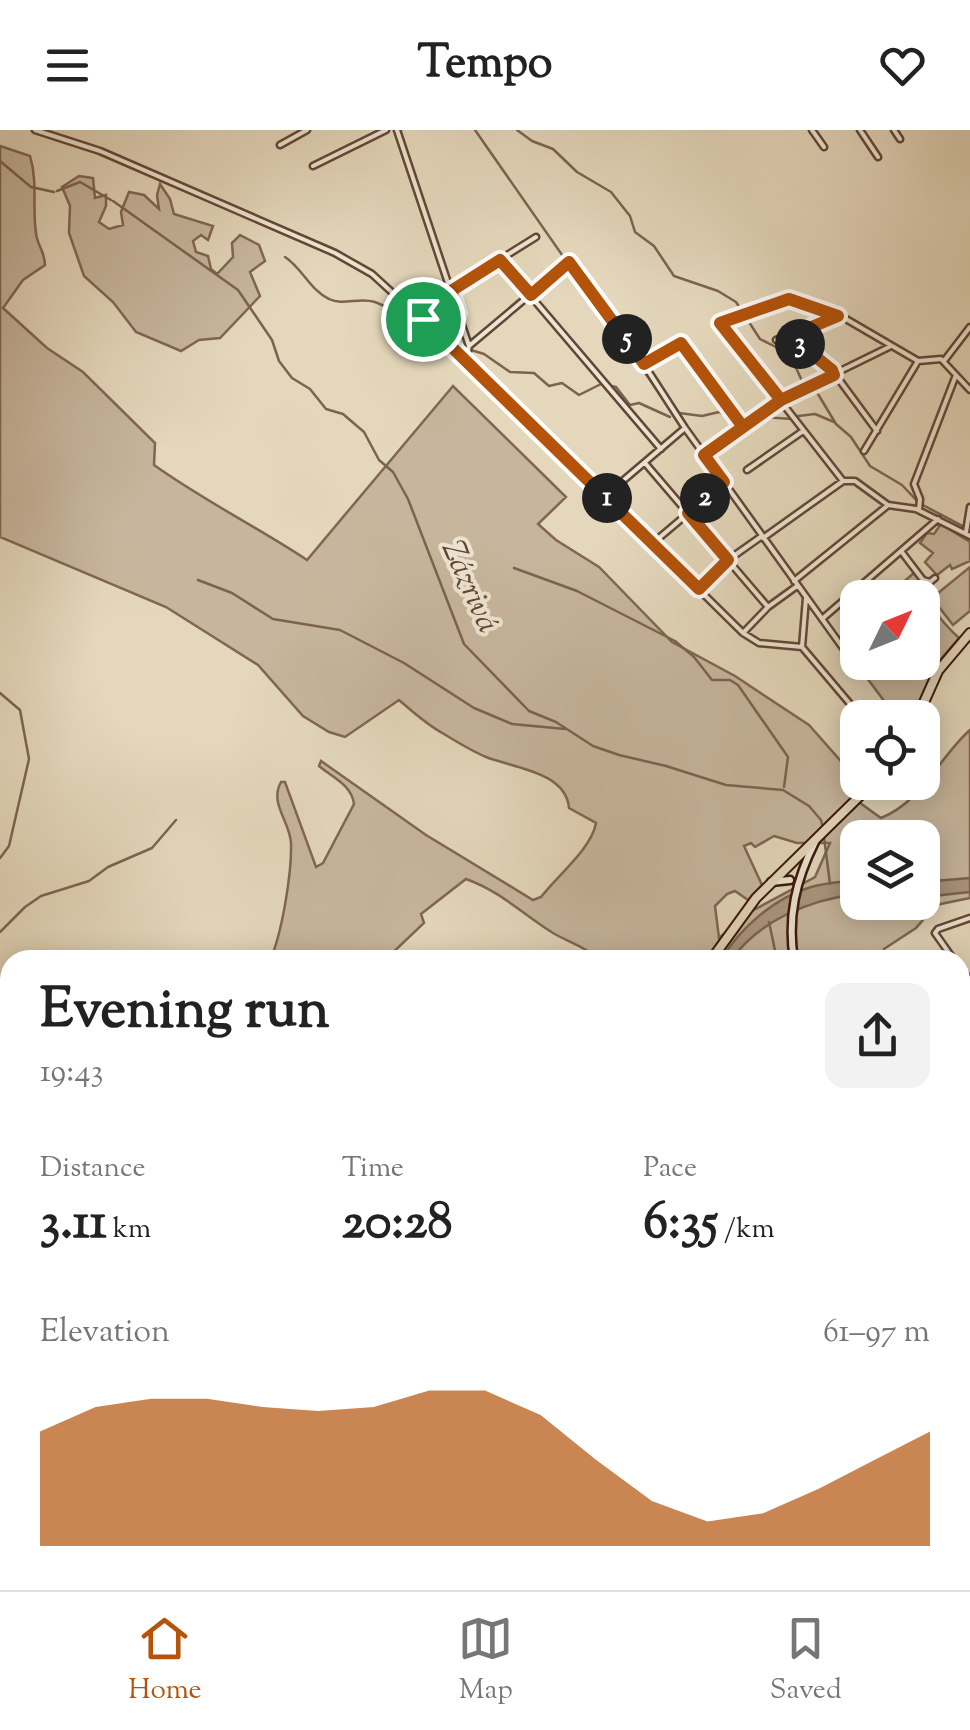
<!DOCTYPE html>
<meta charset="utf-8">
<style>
body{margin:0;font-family:"Sorts Mill Goudy",serif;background:#f2f2f2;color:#222;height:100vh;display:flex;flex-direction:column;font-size:38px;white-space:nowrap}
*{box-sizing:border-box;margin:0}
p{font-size:32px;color:#767676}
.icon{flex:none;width:55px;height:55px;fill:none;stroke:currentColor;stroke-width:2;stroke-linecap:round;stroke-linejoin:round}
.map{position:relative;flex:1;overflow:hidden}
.side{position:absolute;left:0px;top:820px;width:970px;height:640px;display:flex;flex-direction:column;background:#fff;border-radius:30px 30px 0 0;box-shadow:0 5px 25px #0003}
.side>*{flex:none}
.needle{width:65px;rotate:47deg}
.tools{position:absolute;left:840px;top:450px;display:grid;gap:20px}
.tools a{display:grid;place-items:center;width:100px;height:100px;border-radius:20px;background:#fff;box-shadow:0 5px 25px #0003;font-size:50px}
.pin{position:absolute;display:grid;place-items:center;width:85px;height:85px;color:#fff;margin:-42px;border:5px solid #fff;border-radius:50%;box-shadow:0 2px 10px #0007}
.km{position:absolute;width:50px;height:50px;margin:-25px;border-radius:50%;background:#222;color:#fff;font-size:28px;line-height:50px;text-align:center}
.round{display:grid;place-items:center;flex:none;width:105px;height:105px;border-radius:20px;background:#f2f2f2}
.overview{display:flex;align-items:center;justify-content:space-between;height:170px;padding:0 40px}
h1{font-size:55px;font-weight:800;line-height:75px}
.figures{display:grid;grid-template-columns:repeat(3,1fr);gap:15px;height:170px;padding:10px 40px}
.figures div{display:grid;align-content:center}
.figures b{font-size:50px;font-weight:800}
.figures small{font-size:28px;font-weight:400}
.figures p{font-size:28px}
.chart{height:280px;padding:20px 40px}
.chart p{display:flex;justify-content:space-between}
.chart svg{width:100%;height:180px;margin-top:10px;fill:#b45309;opacity:.7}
header{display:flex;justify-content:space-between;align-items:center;height:130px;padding:0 40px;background:#fff;font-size:45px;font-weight:800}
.dock{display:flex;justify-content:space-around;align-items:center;height:140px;border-top:2px solid #e0e0e0;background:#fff;font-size:28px;color:#767676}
.dock a{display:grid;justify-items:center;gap:5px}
.dock .active{color:#b45309}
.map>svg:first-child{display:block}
.green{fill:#c7b69d;stroke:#806653;stroke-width:2.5;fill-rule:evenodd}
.water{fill:#aa967e;stroke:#7c634f;stroke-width:2.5}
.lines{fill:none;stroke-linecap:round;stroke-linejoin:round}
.stream{stroke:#7c634f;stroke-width:2.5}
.street-casing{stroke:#634736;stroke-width:9}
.secondary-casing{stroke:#381709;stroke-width:11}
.primary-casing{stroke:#381709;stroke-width:12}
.street{stroke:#ede5d3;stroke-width:4}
.secondary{stroke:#ede5d3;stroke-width:6}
.primary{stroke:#e4d7bb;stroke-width:8}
.route-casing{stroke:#fff;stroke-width:20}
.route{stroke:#b45309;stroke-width:12}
.labels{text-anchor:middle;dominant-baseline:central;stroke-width:8;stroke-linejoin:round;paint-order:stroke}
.water-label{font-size:32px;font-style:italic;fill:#604332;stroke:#ede5d3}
</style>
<header><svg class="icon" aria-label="menu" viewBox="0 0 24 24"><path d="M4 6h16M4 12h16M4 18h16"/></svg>Tempo<svg class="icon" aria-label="heart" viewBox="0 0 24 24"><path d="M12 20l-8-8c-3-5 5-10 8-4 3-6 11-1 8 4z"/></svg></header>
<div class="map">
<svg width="970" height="1460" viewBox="0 0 970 1460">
<rect width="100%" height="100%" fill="#e4d7bb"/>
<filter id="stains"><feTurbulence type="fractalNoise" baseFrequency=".002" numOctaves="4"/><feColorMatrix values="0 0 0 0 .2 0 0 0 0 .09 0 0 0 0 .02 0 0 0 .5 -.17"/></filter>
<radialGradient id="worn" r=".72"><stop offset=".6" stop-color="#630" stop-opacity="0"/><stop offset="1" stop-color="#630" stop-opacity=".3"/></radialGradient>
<path class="green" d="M0,16l30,10c8,26 2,51 6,77 1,12 9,19 9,32l-22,15 -20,28 44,40 36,24 72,71 -1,22c49,35 103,62 153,95l146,-174 113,111 -28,27 18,16 43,27 73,75 63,34 74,49 38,43 9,32 25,18c42,-17 58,-61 89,-88v168l-34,7 -20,23 -32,21 2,6 -3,5h-283c-13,-13 -32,-18 -47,-27 -31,-19 -51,-41 -87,-54l-45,35 3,9 -39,37h-49l-7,-5 -6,5h-53c12,-26 22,-88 21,-117 -1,-22 -22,-39 -10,-61h4l31,85 7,-4 31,-59c-2,-19 -22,-27 -35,-38l2,-5 105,74 107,65 8,-3c16,-21 51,-49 55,-74l-27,-15c-3,-36 -55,-40 -83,-51 -14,-6 -29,-15 -42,-23 -17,-9 -31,-22 -45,-34l-54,37 -16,-5 -26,-16 -45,-51 -92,-58 -166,-70zM774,706l23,7h33l-15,34 -65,35 -31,26 -4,-32 12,-12 8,-3 13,9 14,-15 -18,-39 7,-3 4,4zM858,708h64v64h-64z
M79,46l14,2 2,20 11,-3v11l-7,16 10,7 14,-4 -2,-13 8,-20 15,3 15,14 -2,-14 3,-11 10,15 4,15 39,12 -5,14 -7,-5 -8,6 3,11 12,4 3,13 6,5 16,-17 -1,-14 8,-8 19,10 6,16 -15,11 10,24 -40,42 -21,2 -18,11 -45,-19 -23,-30 -29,-26 -15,-43 1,-27 -8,-19z
M941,394l29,18v19l-18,8 -2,-4 -13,10 -12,-13 8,-9 -13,-10 7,-10 7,1z
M970,437v44l-17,14 -21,-27z
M915,442c14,30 19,43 44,66l-24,28 -23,52 -16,-1 -58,-78 19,-17 1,40h64v-64l-36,-1z"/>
<path class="water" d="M970,748v14l-47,5v-15z
M857,750v14c-48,6 -97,26 -126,66h-10c19,-32 53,-62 90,-73 14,-4 32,-5 46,-7z"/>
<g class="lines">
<path class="stream" d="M475,0l92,132
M517,0l15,11 21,8 24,23 34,20 19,24 5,16 19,14 20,30 44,15 18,11 24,37 24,12 9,10 9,20 16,13 18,30 15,13 19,29 32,19 17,18 51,27
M0,31l31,26 23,5
M57,61l23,-9 31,18
M113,71l125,89 34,50 7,21 13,17 18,11 16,20 17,5 21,18 15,28 14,12 15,27 56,145 65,67 27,11 37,24 26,9 47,11 60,19 57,5 26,16 12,14 2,9
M285,127c17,11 26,34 44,42 14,7 30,-2 46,3 28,10 47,34 73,44
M579,148l90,129
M471,220l13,4 26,18 24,1 15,13 13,-3 17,12 22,-11 15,3 14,18 9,-2 31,14
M679,283l23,3 17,-4 16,8
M798,286l17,-2 19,8
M762,287l30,2
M514,438l63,23 98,50 19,16 18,23h18l8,5 50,72 -4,30
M198,450l34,13 41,26 67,11 64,33 70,45 38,16 53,5
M0,563l20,17 9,49 -20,87 -9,12
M824,707l6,47
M769,792l8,38
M0,802l25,-25 16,-11 48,-15 19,-14 44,-19 24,-28
M0,1125l10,46
M0,1223l10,-26
M0,1259l10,7
M185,1450l2,2
M749,1450l10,10"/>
<defs>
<path id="street" d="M35,0l65,21 235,102 37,21 94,86 277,273 16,10 43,4 60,71
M397,0l72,216 -3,14
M812,0l12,17
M860,0l18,27
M894,0l6,9
M280,15l27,-15
M313,36l73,-36
M500,130l161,189
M451,160l85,-53
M423,189l20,-9 15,4
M790,206l42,34 45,61
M776,210l62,-24
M469,216l100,-84 65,87 51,79 173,241
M944,231l26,-34
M644,235l37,-22 61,83
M970,260l-29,-31 -23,2 -72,-42 -57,-20 -69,24 123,158h12l33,24 28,4 54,27
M864,321l54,-90
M704,325l77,-55 108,-53
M645,333l123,144
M747,340l56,-39
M605,366l80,-68
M919,380l1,-11 -6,-15 42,-109
M966,402l4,-25
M763,408l80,-57
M653,413l71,-60
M901,421l22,29 7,2 5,-4
M794,451l93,-75
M699,459l29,-29 34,-24
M822,489l116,-100
M744,502l24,-25 29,-21
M802,517l4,-49
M954,830l-19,-27 3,-4 32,-11
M960,838l9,11
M960,909l10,11
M960,919l10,11
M960,1024l10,-7
M960,1098l10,-12
M960,1150l10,7
M960,1251l10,-17
M960,1271l10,6
M960,1343l10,-17
M0,1372l10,-13
M960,1440l10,-17
M836,1460l6,-10
M893,1460l5,-10
M948,1460l6,-10"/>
<path id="secondary" d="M771,752l19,-2
M794,830c-7,-43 2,-80 21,-118
M960,856l10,-7
M765,1450l15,10
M601,1460l10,-10"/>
<path id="primary" d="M917,588l21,-47 32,-38
M711,830l45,-62 118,-116
M192,1450l2,10
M483,1450l7,10
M200,1460l9,-10
M209,1460l8,-10"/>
</defs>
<use href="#street" class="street-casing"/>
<use href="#secondary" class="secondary-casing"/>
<use href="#primary" class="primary-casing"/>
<use href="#street" class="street"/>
<use href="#secondary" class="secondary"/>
<use href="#primary" class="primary"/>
</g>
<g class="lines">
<defs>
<path id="route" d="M423,189l276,270 29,-29 -40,-47 36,-31 -20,-27 77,-55 53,-25 -2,-5 -42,-34 48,-20 -49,-17 -69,24 61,77 -38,27 -62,-84 -37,21 -75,-102 -38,33 -31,-35 -49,31 7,23 -16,-4 -19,9"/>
</defs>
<use href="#route" class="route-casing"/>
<use href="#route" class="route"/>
</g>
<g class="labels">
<g class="water-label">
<text transform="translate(469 457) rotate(66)">Zázrivá</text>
</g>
</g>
<rect width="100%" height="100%" filter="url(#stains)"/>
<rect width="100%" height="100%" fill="url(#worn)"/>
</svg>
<div class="tools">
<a><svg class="needle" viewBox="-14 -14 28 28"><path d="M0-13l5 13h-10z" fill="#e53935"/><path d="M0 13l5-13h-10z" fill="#767676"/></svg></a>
<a><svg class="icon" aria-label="locate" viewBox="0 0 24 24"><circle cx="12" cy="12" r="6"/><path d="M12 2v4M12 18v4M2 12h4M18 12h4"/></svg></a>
<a><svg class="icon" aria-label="layers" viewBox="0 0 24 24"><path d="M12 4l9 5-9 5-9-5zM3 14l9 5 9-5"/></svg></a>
</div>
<div class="pin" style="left:423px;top:189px;background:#1e9e55"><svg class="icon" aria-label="arrive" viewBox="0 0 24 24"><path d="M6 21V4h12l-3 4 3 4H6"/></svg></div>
<b class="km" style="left:607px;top:368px">1</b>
<b class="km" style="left:705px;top:368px">2</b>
<b class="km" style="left:800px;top:214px">3</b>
<b class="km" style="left:627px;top:209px">5</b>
<section class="side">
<div class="overview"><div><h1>Evening run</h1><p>19:43</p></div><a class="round"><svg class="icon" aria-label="share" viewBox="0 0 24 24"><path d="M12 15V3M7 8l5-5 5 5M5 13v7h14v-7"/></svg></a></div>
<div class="figures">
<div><p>Distance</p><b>3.11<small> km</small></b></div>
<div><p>Time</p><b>20:28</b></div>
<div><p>Pace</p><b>6:35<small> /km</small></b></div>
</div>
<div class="chart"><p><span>Elevation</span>61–97 m</p>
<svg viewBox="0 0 160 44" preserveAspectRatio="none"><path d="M0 44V16L10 10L20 8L30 8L40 10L50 11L60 10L70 6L80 6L90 12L100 23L110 33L120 38L130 36L140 30L150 23L160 16V44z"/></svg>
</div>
</section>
</div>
<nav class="dock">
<a class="active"><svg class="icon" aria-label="home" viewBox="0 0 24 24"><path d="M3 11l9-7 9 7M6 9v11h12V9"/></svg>Home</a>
<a><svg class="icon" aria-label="map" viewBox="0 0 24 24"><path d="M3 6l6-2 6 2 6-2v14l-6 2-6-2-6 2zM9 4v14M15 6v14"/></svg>Map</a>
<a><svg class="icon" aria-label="saved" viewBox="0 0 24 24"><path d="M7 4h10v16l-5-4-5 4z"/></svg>Saved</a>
</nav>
